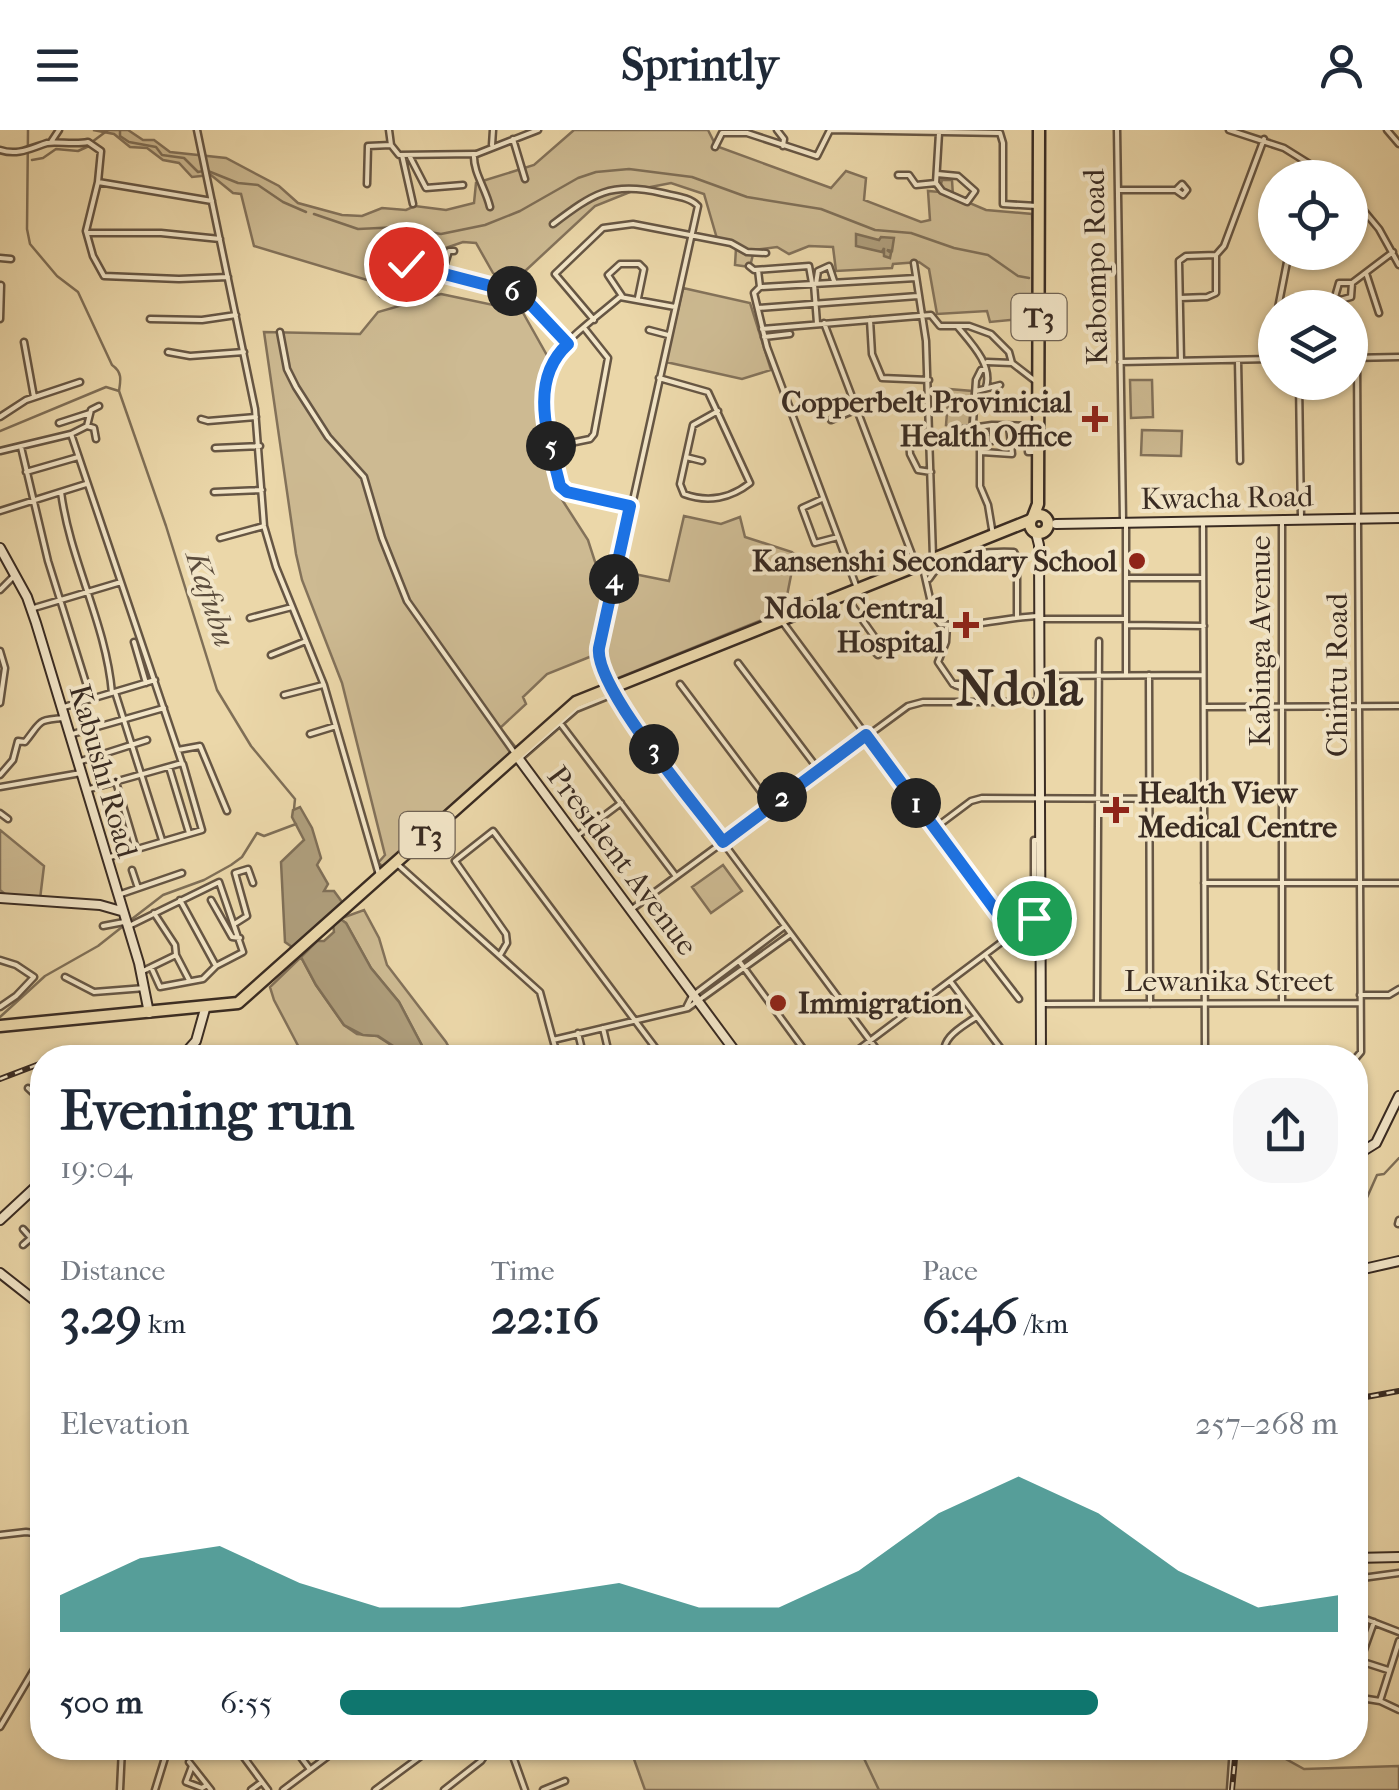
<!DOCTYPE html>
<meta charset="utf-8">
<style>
body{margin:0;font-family:"IM FELL French Canon",serif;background:#f6f6f7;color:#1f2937;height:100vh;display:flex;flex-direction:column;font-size:38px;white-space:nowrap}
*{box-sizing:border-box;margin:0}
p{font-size:32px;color:#747a83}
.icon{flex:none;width:55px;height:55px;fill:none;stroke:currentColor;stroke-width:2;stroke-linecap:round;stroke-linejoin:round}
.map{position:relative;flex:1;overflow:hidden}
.sheet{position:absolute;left:30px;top:915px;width:1338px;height:715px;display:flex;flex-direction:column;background:#fff;border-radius:40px;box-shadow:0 2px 8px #0004}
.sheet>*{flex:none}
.tools{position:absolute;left:1258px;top:30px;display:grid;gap:20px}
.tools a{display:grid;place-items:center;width:110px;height:110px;border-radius:50%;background:#fff;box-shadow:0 2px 8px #0004;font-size:50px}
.pin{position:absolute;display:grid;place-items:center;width:85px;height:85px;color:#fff;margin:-42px;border:5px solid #fff;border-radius:50%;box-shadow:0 2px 10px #0007}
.km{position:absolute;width:50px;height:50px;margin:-25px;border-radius:50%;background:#222;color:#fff;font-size:28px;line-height:50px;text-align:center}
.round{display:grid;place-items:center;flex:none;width:105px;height:105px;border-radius:40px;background:#f6f6f7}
.overview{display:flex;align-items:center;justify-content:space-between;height:170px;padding:0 30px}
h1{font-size:55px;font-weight:800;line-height:75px}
.metrics{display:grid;grid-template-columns:repeat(3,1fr);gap:15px;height:170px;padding:10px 30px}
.metrics div{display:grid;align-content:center}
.metrics b{font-size:50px;font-weight:800}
.metrics small{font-size:28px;font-weight:400}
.metrics p{font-size:28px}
.chart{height:280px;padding:20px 30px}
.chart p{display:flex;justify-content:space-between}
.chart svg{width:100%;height:180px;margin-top:10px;fill:#0f766e;opacity:.7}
ul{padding:0 30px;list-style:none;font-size:32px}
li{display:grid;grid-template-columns:160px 120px 1fr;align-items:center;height:75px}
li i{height:25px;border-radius:12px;background:#0f766e}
header{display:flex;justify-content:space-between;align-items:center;height:130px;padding:0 30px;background:#fff;font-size:45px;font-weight:800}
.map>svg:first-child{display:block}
.green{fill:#cdba92;stroke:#83725a;stroke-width:2.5}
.water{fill:#ae9d7b;stroke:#7f6f57;stroke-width:2.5}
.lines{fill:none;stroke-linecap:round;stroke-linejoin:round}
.stream{stroke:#7f6f57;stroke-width:2.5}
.street-casing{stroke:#665644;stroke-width:9}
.secondary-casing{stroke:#392b22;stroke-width:12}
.highway-casing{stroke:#392b22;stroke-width:15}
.street{stroke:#f2e5c7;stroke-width:4}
.secondary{stroke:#f2e5c7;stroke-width:8}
.highway{stroke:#ebd7a9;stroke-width:10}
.rail-casing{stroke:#392b22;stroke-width:6}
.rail{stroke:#f2e5c7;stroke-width:2.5;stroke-dasharray:8;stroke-linecap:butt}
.route-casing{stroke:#fff;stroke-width:20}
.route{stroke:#1a73e8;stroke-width:12}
.poi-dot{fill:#8f2418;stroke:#f2e5c7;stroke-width:4}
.labels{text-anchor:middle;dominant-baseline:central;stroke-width:8;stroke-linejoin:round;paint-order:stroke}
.shield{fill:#f2e5c7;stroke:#706354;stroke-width:2.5}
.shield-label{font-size:28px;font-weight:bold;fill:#392b22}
.street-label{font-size:30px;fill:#392b22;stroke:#f2e5c7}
.poi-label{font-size:30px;font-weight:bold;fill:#392b22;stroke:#f2e5c7;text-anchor:end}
.water-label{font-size:32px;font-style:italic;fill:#5c4d3d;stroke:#f2e5c7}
.town-label{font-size:50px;font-weight:bold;fill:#392b22;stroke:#f2e5c7}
</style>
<header><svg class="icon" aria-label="menu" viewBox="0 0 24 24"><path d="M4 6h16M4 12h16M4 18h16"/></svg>Sprintly<svg class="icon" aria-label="person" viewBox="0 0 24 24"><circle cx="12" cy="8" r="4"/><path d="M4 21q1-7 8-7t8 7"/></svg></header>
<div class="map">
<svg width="1399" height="1660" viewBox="0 0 1399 1660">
<rect width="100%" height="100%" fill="#ebd7a9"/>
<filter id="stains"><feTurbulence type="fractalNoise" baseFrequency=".002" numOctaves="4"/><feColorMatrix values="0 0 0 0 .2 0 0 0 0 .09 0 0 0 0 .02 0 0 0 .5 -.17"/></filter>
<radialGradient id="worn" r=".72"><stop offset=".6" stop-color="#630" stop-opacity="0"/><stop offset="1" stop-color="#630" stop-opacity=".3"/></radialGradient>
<path class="green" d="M93,0h35l15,10h11l16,12 56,6 53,28 19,17 44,12 20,1 20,-8 24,2 9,-4 31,4 28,-7 2,-20 58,-18 40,-35h134l8,16 115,42 15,-17 20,7 -2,22 57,22 9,-2 -2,-29 11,1 3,-12h10l1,16 33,14 46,4 4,112 -16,-7 -30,3 -3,-11 -50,3 -8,-45 -10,-7 -26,2 -1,4 -56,3 -3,-24 -24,-1 -20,8 -12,-7 -23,3 -4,17 -15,-2 1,-17 -18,-6 -14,-48 -33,-11 -36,7 -40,16 -86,80 -16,-13 -17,-30 -13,-1 -32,11 -24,-4 -23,34h-7l-123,-37 -13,-52 -8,-1 -22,-18 -19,2 -13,-14 -16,-3 -16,-12 -17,-1 -16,-13z
M683,158l67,15 21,67 -29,9 -76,-17z
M441,164l81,17 27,48 -10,44 4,29 16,63 29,45 9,28 12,15 -17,73 -45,18 -24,23 3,7 -26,24 18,22 -134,117 -6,-4 7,-8 -43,-172 -40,-103 -6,-26 -32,-222 96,2 18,-22z
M1130,250h22l1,37 -22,1z
M949,259l23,2 -3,36 -23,-2z
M1142,300l40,1 -1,25 -40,-1z
M684,386l37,8 19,-7 5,20 47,15 3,3 -11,56 -173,70 -10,-21 18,-89 50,10z
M0,700l44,36 -4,33 -35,-5 -5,-4z
M723,735l19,26 -31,22 -19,-26z
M364,780l15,28 8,27 59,77 8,15h-26l-29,-55 -28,-34 -25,-45 -7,-4z
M301,827l15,28 28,40 13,9 20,2 33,21h-106l-30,-57 -4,-13z
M630,1618h636l38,21 95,-3v24h-754z"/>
<path class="water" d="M856,104l23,6 2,-3 13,1 -2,13 -5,-1 4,3 -1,5 -6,-2v-8l-2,4 -26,-6z
M300,677l12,21 9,30 -4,7 11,19 -4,7h10l8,11 -10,11 14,10 25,45 28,34 29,55h-18l-32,-21 -15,-1 -19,-10 -28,-40 -15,-28 16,-16h7l10,-9 -1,-8 -6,-5 -35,28 -7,-5 -4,-80 23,-22 -12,-23 1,-7z"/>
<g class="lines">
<path class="stream" d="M28,0l-1,99 3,15 27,32 21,16 34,73c10,7 9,14 7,26l47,135 51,164 34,56 44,53 -1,10
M120,0v6l9,6 27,5 6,8 22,3 14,14 5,-1
M92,12l16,-12
M32,30l11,-2 13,-9 22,2 11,-5
M208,41l30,12 20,2 25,17 23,10
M314,84l44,15 42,-2 41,7 44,-9 35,-14 58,-33 18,-6 33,-3 63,8 55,20 74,12 54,21 36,3 43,15 34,7 30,21 11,2
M0,301l106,-44 13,4
M128,792l35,-27 41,-15 27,-15 11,-8 15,-24 7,3 32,-12
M0,887l45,-41 53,-30 24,-19
M1361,1081l16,-36 7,-1 15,-16
M859,1618l20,42"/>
<defs>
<path id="street" d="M197,0l58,279 9,117 12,41 48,118 55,190
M389,0l2,15 8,10 76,-1
M777,0l7,9 -1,7
M831,0l169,3 3,10v61l34,2
M1117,0l6,390
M1229,0l55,18 48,30
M1387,0l12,14
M513,9l12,40
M51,12l8,-12
M492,15l1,-15
M715,17l7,-14h25l70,23 13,-26
M0,20c18,6 31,-2 47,-7 9,-2 27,2 41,-1l13,9 -3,31 114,19
M402,25l11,49
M410,27l16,31 37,-3
M898,45h11l7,10 20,-2 3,-50
M98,52l-12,49 7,25 11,20 75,3 49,-2
M936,53l6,8 25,11 8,-11 -17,-15 -21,-2
M367,54l1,-38 23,-1
M1118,60h58l7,5 4,-5 -5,-6 -6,6
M1350,64l29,35 20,36
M490,77c-4,-18 -17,-35 -16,-52l64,-25
M553,94c40,-30 57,-43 109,-31 12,3 28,4 36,13l-100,453 15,35 270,364
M87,103h74l59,6
M0,128l11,1
M914,133l12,78 7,216
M749,136l5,4 55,-4 3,17
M758,140l2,17 -6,6 13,54 90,241
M442,143l7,-22h5
M1366,143l13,40
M1352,153l-1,14 -11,3 -5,-3 4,-14h13l41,-31
M814,154l3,39
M816,154l2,-13 11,-5 5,15
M761,157l155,-9
M382,164l16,-25 10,-5 113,30 47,50
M393,165l14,-4 -4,-26
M622,166l-14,-21 12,-11h19l5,5 -6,29
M1180,168l27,-1 9,-4v-38l8,-9 40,-107
M758,178l160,-12
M1278,178l11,-56
M0,189l1,-34
M150,189l52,1 34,-5
M594,190l-39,-46 48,-46 30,-4 98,19 16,9 19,1
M870,190l2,34 10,24 47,2
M824,193l92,242
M957,196c14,17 36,39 29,61
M762,199l169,-14 9,11h29l22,8 18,18 3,11 22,17
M649,200l19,5
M280,202l7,37 9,18 32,50 36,40 18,61 25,63 109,154
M764,207l26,-3
M24,212l10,55
M168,222l22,4 54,-4
M1350,228l49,-1
M1238,230l2,101
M1181,231l-2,-100 7,-5 30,-1
M987,232l25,1
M1120,232l155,-3
M986,240h-5l-5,10 -3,43 7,20v43l8,19 5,30
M659,248l49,14 42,91c-19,15 -42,20 -66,11l-4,-10 13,-59 25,-14
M1299,252l2,136
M976,261l24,-6
M974,275l39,1
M0,287l26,-17 54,-18
M201,289l7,2 48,-4
M831,290l26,-11
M59,293l31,-10
M992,295v16
M87,296l7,2 2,11
M1028,296v26h9
M71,304l16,-8 4,-16 8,-4
M909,310l1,14 8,16 13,2
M930,311l16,-2 11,-9 35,-5 42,1
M21,317l27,114 43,138
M551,317l39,-8 4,-5 14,-76 -23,-29
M215,318l45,-2
M0,321l71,-17 111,329 -96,27
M982,322l30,2 -3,-28
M686,327l16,4
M26,342l52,-15
M61,362c9,69 45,131 51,201
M214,362l48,-2
M822,369l-20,9 13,35 23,-6
M628,376l-67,-18c-11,-34 -29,-100 -6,-132 15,-20 45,-42 65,-59l55,10
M0,381l86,-27
M1203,391l2,537
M1126,393v152
M220,408l44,-12
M923,438l11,48 6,8c34,4 65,-7 99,-8
M1126,448h77
M929,449c15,-26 57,-28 85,-27l3,6v59
M0,460l14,-14
M847,468l36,51 -5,6 -9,-9 6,-8
M34,478l87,-26
M250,488l42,-11
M1040,489h85
M784,494l229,310
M947,495l-1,17 -8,20 15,22h9l-1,3 -6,-2
M1126,495l78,1
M134,512l12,41
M0,521l5,17 -5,35
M271,525l35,-14
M738,533l80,106
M1149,545l1,329
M1039,546l164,-1
M680,554l91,121
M115,562l47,148
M284,565l39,-10
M64,577l91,-27
M1204,577l195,-1
M560,593l115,152
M310,604l26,-8
M69,605l95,-27
M178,620l22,-4 27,65
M520,628l56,-49 37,-15
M81,631l66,-21
M169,637l20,66
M0,645l13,-15 5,-19 7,1c17,-21 11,-22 39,-24
M116,652l20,67
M0,657l81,-14
M0,683l8,6
M935,698l36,-27 11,-3 221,1
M577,706l44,-33
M110,727l92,-27 -19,-66
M396,733l144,129 18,66
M132,740l6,18
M1204,753h195
M121,764l61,-21
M180,770l36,66
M211,770l21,37 8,1
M632,779l276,-203 15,-4h116
M1034,780v-70h6
M154,783l21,32 1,10
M236,793l11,-7 -12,-43 13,-4 5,14
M103,796l21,-4
M129,796l90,-44 24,70 -27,14 -13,13 -43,8 -9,-20
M500,825l7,-12 -1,-9 -51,-73 38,-30 170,227
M985,825l34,44
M0,830l16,5 18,12 -18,19 -16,11
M739,831l71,97
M141,842l35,-17 13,25
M65,847l29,15 51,-4
M950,851l58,77
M1360,865h29l10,-6
M1282,873v-483
M1044,874l315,-1
M1097,874l2,-363
M686,878l6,-12 93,-70
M603,898l7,30
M578,903l6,25
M553,910l135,-32 103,-74
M847,928l164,-123
M945,928c-6,-20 17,-31 31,-41
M1355,929l6,-7 -4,-694
M28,958l14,13
M31,1062l11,13
M1398,1094l1,-4
M23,1099l8,9h11
M23,1115l8,-7
M0,1405l26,-3 16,2
M1355,1449l44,-6
M1355,1485l44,17
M1374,1492l-14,39 28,9
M1399,1511l-19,60 19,9
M1355,1531h5l-5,17
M1355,1567l25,4
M0,1597l42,-71
M145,1618l22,5
M237,1618l31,42
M294,1618l15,20
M510,1618l15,42
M189,1632l22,28
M192,1636l-6,16 16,6 5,-3
M120,1660l2,-42
M155,1660l13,-42
M251,1660l11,-8
M283,1660l56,-42
M375,1660l57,-42
M444,1660l37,-29 9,-13
M543,1660l22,-9
M1230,1660l3,-42"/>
<path id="secondary" d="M1056,394l343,-6
M1036,403l3,12 2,513
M0,418l27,49 9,26 103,340 10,50
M516,625l224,303
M0,768l100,7 21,6
M1021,800l17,-19
M181,928l15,-17 9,-32
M1355,1026l21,-13 23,-47
M0,1090l42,-39
M1355,1141l44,-10
M0,1143l42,33
M1355,1428l44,-1"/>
<path id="highway" d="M1030 394a9 9 0 1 1 18 0a9 9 0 1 1-18 0Z
M1033,387l5,-13 1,-374
M0,896l238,-23 338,-301 455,-182"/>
</defs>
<use href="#street" class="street-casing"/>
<use href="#secondary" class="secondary-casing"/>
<use href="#highway" class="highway-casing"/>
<use href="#street" class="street"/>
<use href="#secondary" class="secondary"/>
<use href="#highway" class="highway"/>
<defs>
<path id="rail" d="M64,928l42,-4 34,4
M0,949l42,-16
M1355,1253l4,-1
M1355,1269l44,-8
M1232,1660l4,-42"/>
</defs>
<use href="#rail" class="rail-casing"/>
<use href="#rail" class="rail"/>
</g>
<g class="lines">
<defs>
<path id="route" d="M406,134l115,30 47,50c-41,37 -19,95 -8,142l7,6 63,14 -31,142c-5,39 97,157 124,194l143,-107 147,199 21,-16"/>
</defs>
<use href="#route" class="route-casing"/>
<use href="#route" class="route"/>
</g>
<g class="poi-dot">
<path d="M1090 274h10v10h10v10h-10v10h-10v-10h-10v-10h10z"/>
<circle cx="1137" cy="431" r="10"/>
<path d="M961 480h10v10h10v10h-10v10h-10v-10h-10v-10h10z"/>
<path d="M1111 665h10v10h10v10h-10v10h-10v-10h-10v-10h10z"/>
<circle cx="778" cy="873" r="10"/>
</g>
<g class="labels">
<g class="shield">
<rect x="1011.5" y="164" width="55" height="46" rx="8"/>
<rect x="399.5" y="682" width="55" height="46" rx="8"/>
</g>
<g class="shield-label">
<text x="1039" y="187">T3</text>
<text x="427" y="705">T3</text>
</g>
<g class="street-label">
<text transform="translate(1096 137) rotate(-91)">Kabompo Road</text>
<text transform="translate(1227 368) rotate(-1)">Kwacha Road</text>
<text transform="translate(1260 511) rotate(-90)">Kabinga Avenue</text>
<text transform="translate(1337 545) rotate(-90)">Chintu Road</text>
<text transform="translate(103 641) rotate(74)">Kabushi Road</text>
<text transform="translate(622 731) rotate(53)">President Avenue</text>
<text x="1229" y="851">Lewanika Street</text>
</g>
<g class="poi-label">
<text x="1072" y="272">Copperbelt Provinicial<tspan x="1072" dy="34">Health Office</tspan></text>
<text x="1117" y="431">Kansenshi Secondary School</text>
<text x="944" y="478">Ndola Central<tspan x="944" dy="34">Hospital</tspan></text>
<text x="1138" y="663" text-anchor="start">Health View<tspan x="1138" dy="34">Medical Centre</tspan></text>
<text x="798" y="873" text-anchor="start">Immigration</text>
</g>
<g class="water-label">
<text transform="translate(211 469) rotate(72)">Kafubu</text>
</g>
<g class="town-label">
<text x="1019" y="558">Ndola</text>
</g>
</g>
<rect width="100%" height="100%" filter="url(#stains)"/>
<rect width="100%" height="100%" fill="url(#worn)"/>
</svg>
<div class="tools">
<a><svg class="icon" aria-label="locate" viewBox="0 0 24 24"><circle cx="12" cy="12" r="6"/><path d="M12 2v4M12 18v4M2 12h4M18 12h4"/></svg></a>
<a><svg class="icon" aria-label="layers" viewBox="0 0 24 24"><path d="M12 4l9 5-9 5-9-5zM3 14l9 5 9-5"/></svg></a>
</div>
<div class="pin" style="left:1034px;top:788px;background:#1e9e55"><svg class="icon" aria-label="arrive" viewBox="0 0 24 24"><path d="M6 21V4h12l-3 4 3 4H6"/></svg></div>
<div class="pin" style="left:406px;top:134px;background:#d93025"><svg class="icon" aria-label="check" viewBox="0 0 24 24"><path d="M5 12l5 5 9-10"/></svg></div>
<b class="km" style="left:916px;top:673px">1</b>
<b class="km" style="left:782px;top:667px">2</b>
<b class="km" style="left:654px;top:619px">3</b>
<b class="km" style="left:614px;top:449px">4</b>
<b class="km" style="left:551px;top:316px">5</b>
<b class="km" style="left:512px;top:161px">6</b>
<section class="sheet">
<div class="overview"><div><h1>Evening run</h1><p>19:04</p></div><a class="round"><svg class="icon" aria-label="share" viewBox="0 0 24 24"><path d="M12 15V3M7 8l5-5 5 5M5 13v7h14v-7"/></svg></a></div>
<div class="metrics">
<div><p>Distance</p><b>3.29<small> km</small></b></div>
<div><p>Time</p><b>22:16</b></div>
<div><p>Pace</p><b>6:46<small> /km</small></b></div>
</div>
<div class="chart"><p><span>Elevation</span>257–268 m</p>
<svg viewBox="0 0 160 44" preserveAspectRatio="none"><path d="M0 44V35L10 26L20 23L30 32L40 38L50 38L60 35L70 32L80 38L90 38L100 29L110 15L120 6L130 15L140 29L150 38L160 35V44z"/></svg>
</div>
<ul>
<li><b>500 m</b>6:55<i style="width:76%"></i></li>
</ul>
</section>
</div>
